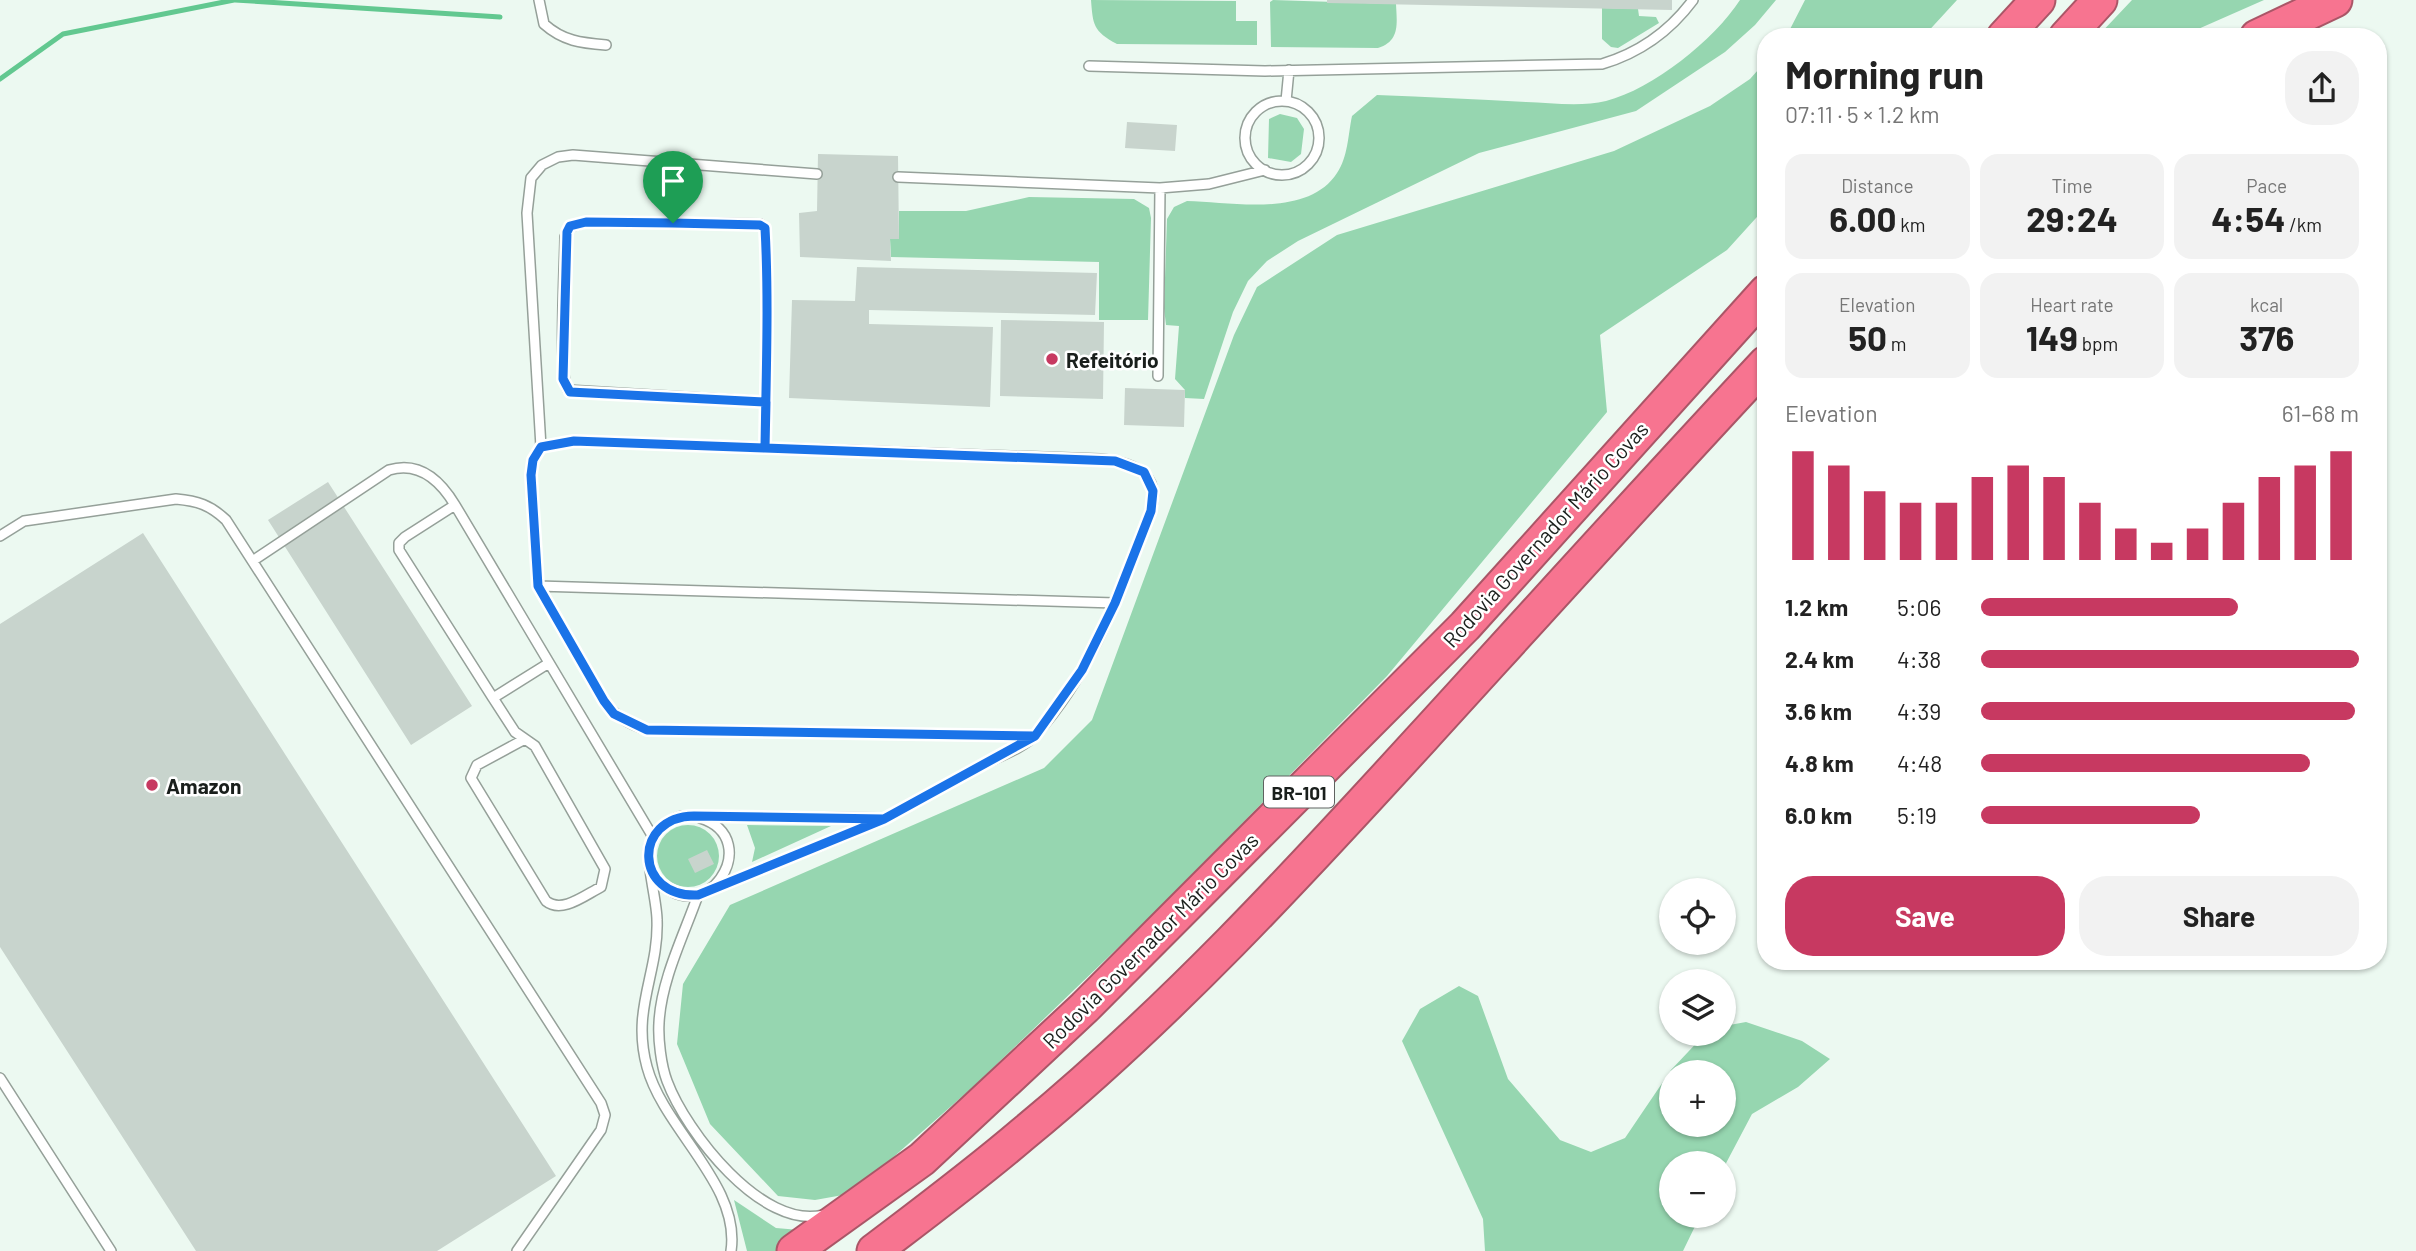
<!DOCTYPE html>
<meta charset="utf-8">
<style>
body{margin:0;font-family:Barlow,sans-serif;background:#f2f2f2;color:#222;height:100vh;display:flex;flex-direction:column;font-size:26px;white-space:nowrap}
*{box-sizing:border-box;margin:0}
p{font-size:23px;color:#767676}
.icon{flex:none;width:38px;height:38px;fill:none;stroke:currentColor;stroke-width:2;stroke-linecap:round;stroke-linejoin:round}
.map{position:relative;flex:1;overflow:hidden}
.details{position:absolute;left:1757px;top:28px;width:630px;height:942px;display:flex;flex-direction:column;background:#fff;border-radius:28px;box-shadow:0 2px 5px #0004}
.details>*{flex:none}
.controls{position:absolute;left:1659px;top:878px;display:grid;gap:14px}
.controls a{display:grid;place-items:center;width:77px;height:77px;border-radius:50%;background:#fff;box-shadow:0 2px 5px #0004;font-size:35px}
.pin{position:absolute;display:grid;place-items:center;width:60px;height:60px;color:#fff;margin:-72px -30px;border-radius:50% 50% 50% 0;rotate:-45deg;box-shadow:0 0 7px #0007}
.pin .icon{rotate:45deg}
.round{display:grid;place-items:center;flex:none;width:74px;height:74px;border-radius:28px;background:#f2f2f2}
.overview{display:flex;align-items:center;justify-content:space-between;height:119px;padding:0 28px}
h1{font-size:38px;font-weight:700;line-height:52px}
.figures{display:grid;grid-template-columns:repeat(3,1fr);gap:10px;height:119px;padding:7px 28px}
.figures div{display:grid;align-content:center;border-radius:18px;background:#f2f2f2;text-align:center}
.figures b{font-size:35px;font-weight:700}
.figures small{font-size:19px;font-weight:400}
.figures p{font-size:19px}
.chart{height:196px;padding:14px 28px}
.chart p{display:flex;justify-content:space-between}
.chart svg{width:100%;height:126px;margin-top:7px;stroke:#c73961;stroke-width:6}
.cta{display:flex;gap:14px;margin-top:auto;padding:14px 28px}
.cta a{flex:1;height:80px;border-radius:28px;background:#c73961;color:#fff;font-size:28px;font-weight:700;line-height:80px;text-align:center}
.cta a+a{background:#f2f2f2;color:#222}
ul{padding:0 28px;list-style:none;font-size:23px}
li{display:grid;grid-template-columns:112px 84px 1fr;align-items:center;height:52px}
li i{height:18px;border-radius:9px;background:#c73961}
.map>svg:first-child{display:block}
.green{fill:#96d6b0;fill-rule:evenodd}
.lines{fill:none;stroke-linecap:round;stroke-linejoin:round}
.stream{stroke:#62c890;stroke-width:5}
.building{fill:#c8d4cd}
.lane-casing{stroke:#95a099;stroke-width:12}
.highway-casing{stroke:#aa5667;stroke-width:37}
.lane{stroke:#fff;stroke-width:9}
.highway{stroke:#f77490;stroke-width:33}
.route-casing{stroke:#fff;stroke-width:14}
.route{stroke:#1a73e8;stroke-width:9}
.poi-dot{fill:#c73961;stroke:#fff;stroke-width:2.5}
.labels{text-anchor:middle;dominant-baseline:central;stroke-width:5;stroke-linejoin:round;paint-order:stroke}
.shield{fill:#fff;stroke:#5f6260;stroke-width:2}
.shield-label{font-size:19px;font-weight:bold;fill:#1a1f1c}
.poi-label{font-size:21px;font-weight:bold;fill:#1a1f1c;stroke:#fff;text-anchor:start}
.street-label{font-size:21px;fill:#1a1f1c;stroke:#fff}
</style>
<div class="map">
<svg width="2416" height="1251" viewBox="0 0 2416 1251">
<rect width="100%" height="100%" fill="#ecf9f1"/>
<path class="green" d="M1091,0l145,1v20h21v24l-140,-1c-24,-13 -24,-19 -26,-44z
M1273,0l123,4c1,20 4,37 -18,44l-107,-1 -1,-45z
M1740,0h36l-21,25 -30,27 -89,59 -157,42 -181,88 -31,20 -19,20 -15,31 -29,87 -19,-1v-8l-10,-11 4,-53 -13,-1 -2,-17 3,-89 7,-12 13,-6c45,1 121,17 150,-28 11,-16 11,-38 15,-57l25,-21c50,2 99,4 149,7 25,1 56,5 80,-1 47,-12 108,-61 134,-101z
M1805,0h152l-34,37h-137z
M2132,0h132l-84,37h-83z
M1602,8l36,1 1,7 17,1 3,6 -41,25 -7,-1 -9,-8z
M1766,61v146l-39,43 -127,85 7,77 -220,264 -236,240 -177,170 -101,89 -30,20 -28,5 -37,-4 -68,-72 -33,-80 6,-60 47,-79 314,-137 48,-48 142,-385 23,-48 80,-52 277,-84 96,-45 40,-27z
M1280,114l17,4 7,11 -3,25 -10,8 -23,-4 1,-39z
M1029,197l105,2 15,9 2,10 -3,102h-49v-58l-208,-5 -1,-18h9v-28h67z
M657 856a31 31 0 1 1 62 0a31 31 0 1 1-62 0Z
M747,825l84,1 -79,36 3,-14z
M1459,986l19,10 30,83 52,61 31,12 34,-14 46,-68 34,-36h19v-8l22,-4 56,19 28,18 -32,28 -46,27 -28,53v-3h-53v52h29l-17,35h-198l-2,-32 -81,-178 18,-32zM1671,1073h53v52h-53z
M734,1200l42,28 35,3 -31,20h-33z"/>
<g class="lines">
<path class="stream" d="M235,0l265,17
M0,79l63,-45 171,-34"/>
</g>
<path class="building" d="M1327,0h345v10l-345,-7z
M1127,122l50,3 -2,26 -50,-3z
M818,154l80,2 1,83h-9l1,22 -91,-4 -1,-44 18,-2z
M857,267l240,6 -2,42 -226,-5v14l124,3 -3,80 -201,-9 3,-98 63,1z
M1001,320l103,2 -1,77 -103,-3z
M1125,388l60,2 -1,37 -60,-2z
M328,482l144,224 -61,39 -143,-225z
M143,533l413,643 -119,75h-241l-196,-304v-323z
M707,850l7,14 -19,9 -7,-14z"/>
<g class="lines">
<defs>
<path id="lane" d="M539,0l5,24c19,17 37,19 62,21
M1089,66l176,5 337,-7c37,-11 68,-33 91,-64
M1286,101l3,-31
M1245 138a37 37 0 1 1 74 0a37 37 0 1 1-74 0Z
M898,177l262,11 49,-4 56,-14
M1158,376l2,-188
M541,447l-14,-234 4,-35 11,-13 16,-8 15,-2 244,19
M765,448c1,-73 4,-147 0,-220l-5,-4 -174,-2 -16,5 -5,10c0,24 -7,141 3,153l198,12
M455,505l-50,32 -6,6v7l94,148
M0,536l24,-15 152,-22c22,2 34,6 50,21l375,583 4,12 -4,15 -84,121
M254,560l135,-90c30,-9 51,10 66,35l198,332
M538,586l577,17
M525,739l-48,26 -6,13 75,123c16,13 39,-6 55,-14l4,-18 -70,-123 -20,-14 -22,-34 56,-35
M654,875c48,64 114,-36 46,-57
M715,887c56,-22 113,-43 168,-68 32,-15 62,-34 93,-51 18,-10 47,-19 60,-34 55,-60 83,-141 112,-216 17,-42 -10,-55 -48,-59l-526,-18 -33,6 -8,13 -2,15 7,111 66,115c12,16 25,23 43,29l388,6
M698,895c-14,40 -37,85 -39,128 -1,16 2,42 8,58 19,51 95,149 156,134
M0,1078l111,173
M731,1251c10,-66 -67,-121 -84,-184 -16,-58 12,-94 10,-147 0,-19 -11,-57 -8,-73 5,-17 17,-26 33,-31l196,2"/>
<path id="highway" d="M2004,37l34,-37
M2066,37l34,-37
M2257,37l78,-37
M794,1251l128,-92 163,-152 380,-381 301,-334
M874,1251c50,-38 101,-76 149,-117 145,-119 274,-259 400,-397 114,-125 227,-250 343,-374"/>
</defs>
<use href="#lane" class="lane-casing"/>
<use href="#highway" class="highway-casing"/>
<use href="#lane" class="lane"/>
<use href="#highway" class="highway"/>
</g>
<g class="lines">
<defs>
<path id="route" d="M673,223l87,2 5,3c4,73 1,147 0,220l-191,-7 -33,6 -8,13 -2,15 7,111 66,115 10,13 33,16 388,6 -151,83 -186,76c-64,3 -66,-78 -4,-79l190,3 151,-83 47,-66 33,-67 36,-92 2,-20 -9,-19 -29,-11 -350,-13 1,-46 -196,-10 -7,-13 4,-147 3,-6 16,-4 87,1"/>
</defs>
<use href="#route" class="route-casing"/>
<use href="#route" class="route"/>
</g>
<g class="poi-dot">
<circle cx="1052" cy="359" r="7"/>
<circle cx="152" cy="785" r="7"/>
</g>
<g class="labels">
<rect class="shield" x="1264" y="776.5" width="70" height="31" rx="5"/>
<g class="shield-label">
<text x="1299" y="792">BR-101</text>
</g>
<g class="poi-label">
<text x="1066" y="359">Refeitório</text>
<text x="166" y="785">Amazon</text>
</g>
<g class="street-label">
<text transform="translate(1545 534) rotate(-48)">Rodovia Governador Mário Covas</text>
<text transform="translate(1150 940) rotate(-45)">Rodovia Governador Mário Covas</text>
</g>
</g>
</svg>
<div class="controls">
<a><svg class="icon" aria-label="locate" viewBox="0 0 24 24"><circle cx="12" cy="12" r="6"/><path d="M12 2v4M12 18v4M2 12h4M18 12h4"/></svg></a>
<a><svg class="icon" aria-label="layers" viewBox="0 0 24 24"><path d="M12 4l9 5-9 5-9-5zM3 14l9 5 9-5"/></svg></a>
<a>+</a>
<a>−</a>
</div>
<div class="pin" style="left:673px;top:223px;background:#1e9e55"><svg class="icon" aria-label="arrive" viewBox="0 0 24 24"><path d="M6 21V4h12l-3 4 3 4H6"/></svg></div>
<section class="details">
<div class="overview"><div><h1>Morning run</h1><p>07:11 · 5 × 1.2 km</p></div><a class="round"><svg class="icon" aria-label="share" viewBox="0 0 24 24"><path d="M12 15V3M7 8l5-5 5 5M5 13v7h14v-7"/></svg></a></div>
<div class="figures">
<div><p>Distance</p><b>6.00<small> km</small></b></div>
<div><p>Time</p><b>29:24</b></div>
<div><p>Pace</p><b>4:54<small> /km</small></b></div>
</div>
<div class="figures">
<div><p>Elevation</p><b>50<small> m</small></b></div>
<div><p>Heart rate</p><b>149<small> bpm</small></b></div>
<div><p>kcal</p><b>376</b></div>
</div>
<div class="chart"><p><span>Elevation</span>61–68 m</p>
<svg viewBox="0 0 160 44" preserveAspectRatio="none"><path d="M5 44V6M15 44V11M25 44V20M35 44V24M45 44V24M55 44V15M65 44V11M75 44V15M85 44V24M95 44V33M105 44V38M115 44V33M125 44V24M135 44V15M145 44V11M155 44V6"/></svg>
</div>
<ul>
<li><b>1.2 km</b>5:06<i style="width:68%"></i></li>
<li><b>2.4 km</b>4:38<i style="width:100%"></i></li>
<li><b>3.6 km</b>4:39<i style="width:99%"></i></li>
<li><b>4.8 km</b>4:48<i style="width:87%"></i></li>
<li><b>6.0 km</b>5:19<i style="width:58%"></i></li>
</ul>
<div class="cta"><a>Save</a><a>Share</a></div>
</section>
</div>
